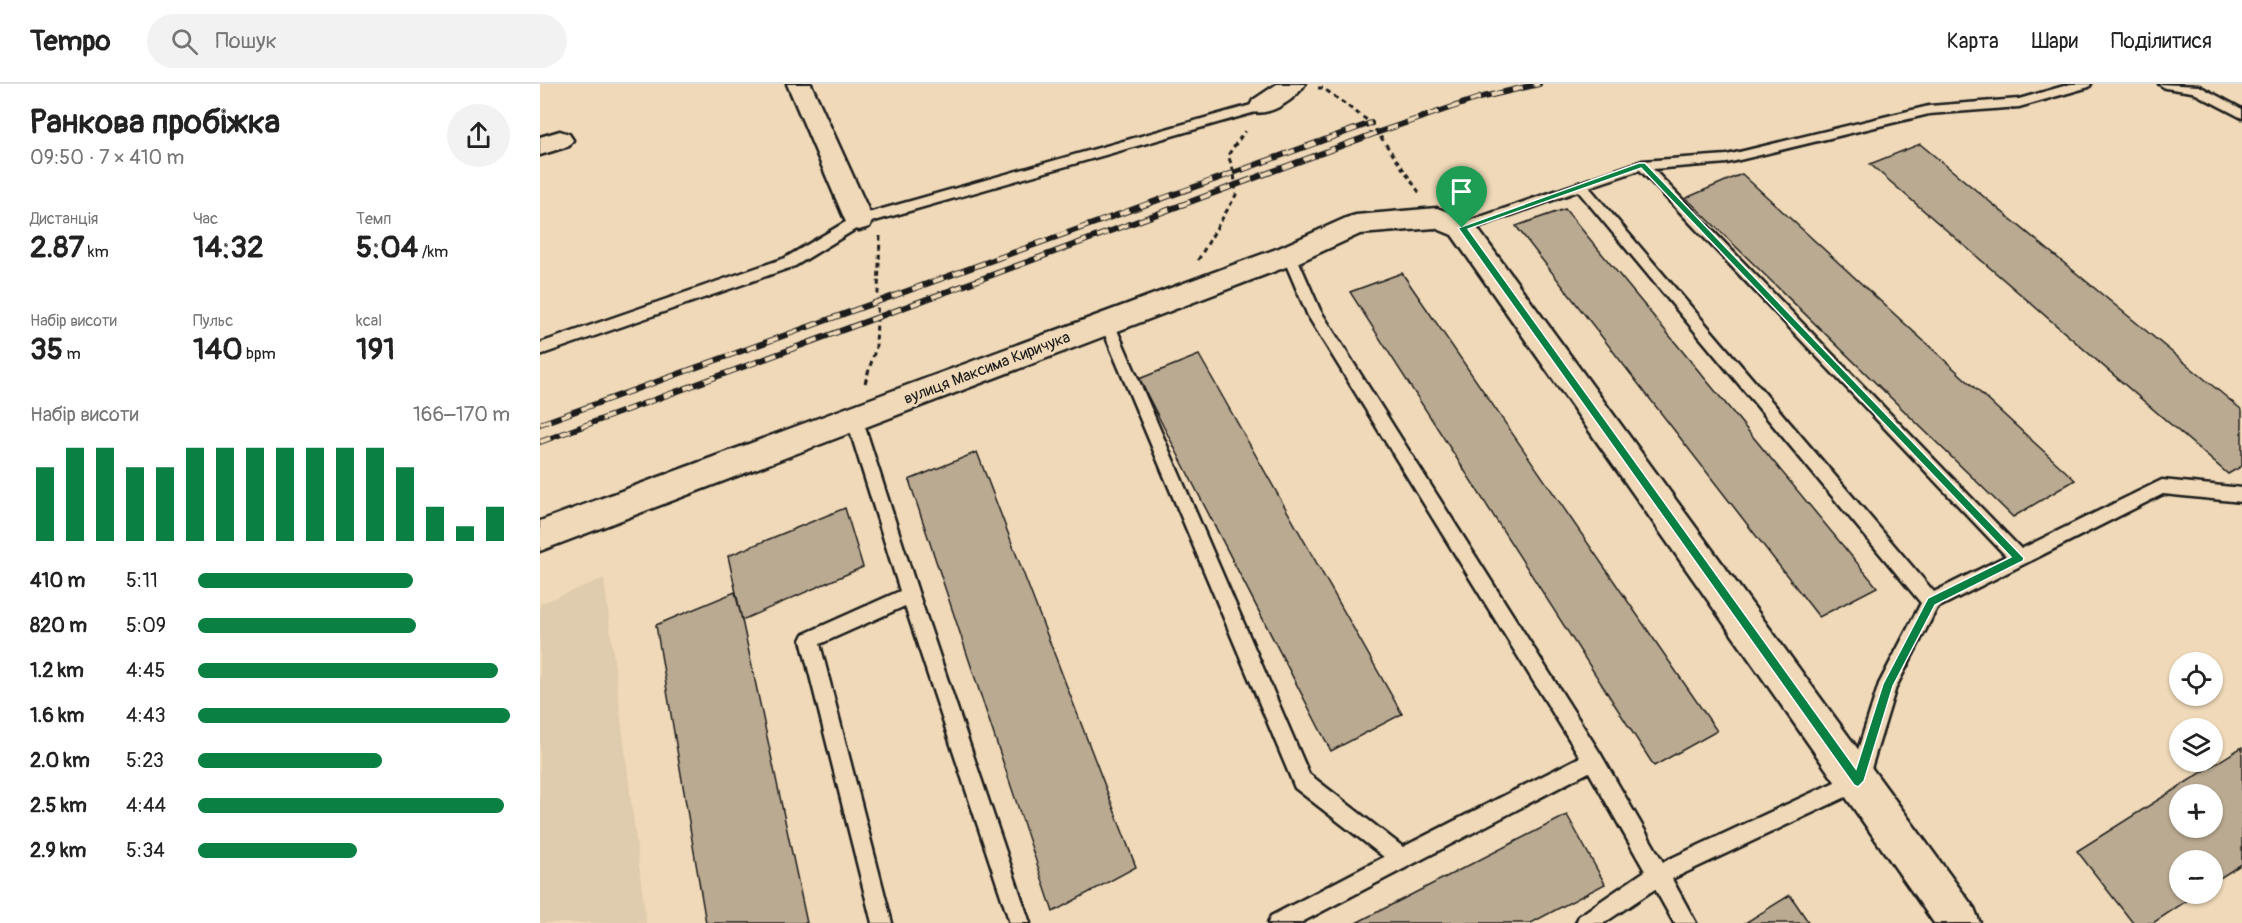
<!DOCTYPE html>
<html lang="uk">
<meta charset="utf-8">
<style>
body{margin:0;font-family:Pangolin,sans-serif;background:#f2f2f2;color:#222;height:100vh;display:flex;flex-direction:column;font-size:22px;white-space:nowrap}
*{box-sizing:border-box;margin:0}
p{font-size:20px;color:#767676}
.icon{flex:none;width:33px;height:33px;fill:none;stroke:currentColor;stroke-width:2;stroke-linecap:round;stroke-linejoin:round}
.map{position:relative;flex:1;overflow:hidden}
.sheet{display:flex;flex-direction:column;background:#fff;width:540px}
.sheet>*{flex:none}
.fabs{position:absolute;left:1629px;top:568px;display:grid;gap:12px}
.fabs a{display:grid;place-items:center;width:54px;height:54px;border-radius:50%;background:#fff;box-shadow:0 2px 4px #0004;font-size:30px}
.pin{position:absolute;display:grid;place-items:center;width:51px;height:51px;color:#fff;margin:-62px -26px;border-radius:50% 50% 50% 0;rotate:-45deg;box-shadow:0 0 6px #0007}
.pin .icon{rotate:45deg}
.round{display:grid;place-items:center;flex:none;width:63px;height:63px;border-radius:32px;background:#f2f2f2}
.summary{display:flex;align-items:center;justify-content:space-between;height:102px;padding:0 30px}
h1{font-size:33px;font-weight:700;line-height:45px}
.stats{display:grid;grid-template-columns:repeat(3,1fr);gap:9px;height:102px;padding:6px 30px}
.stats div{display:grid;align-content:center}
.stats b{font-size:30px;font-weight:700}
.stats small{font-size:16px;font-weight:400}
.stats p{font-size:16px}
.chart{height:168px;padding:12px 30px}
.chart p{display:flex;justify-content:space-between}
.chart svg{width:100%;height:108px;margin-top:6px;stroke:#0b8043;stroke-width:6}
ul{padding:0 30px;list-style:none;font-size:20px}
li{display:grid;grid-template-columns:96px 72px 1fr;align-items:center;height:45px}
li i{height:15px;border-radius:8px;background:#0b8043}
header{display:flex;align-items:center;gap:36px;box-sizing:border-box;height:84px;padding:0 30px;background:#fff;border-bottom:2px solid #e0e0e0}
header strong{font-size:28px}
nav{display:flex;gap:33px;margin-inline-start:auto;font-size:21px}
.search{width:420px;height:54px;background:#f2f2f2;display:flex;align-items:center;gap:15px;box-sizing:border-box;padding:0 21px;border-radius:33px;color:#767676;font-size:22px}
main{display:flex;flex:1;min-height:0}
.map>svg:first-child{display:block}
.built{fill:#dfcbad}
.building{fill:#bbaa92;stroke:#1c1c1c;stroke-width:1.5;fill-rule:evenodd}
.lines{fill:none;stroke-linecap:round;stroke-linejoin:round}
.service-casing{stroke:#1c1c1c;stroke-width:5}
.minor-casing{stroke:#1c1c1c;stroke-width:5}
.path{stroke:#1c1c1c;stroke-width:3;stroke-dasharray:5 4;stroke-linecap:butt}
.service{fill:#efd9b8;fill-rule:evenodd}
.minor{fill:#efd9b8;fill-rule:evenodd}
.rail-casing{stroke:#1c1c1c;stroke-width:6}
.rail{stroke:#efd9b8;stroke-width:4;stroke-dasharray:11;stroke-linecap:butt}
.route{fill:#0b8043;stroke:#fff;stroke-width:1.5;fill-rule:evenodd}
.labels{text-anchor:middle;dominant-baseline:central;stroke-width:5;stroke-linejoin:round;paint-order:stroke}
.street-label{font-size:16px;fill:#1c1c1c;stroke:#efd9b8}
</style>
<header>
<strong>Tempo</strong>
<div class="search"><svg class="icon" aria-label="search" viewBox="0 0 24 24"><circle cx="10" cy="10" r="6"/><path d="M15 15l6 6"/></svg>Пошук</div>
<nav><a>Карта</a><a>Шари</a><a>Поділитися</a></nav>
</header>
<main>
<section class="sheet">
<div class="summary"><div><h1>Ранкова пробіжка</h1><p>09:50 · 7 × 410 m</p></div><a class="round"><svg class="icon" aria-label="share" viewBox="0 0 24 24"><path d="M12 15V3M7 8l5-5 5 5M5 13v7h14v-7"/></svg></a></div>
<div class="stats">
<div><p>Дистанція</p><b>2.87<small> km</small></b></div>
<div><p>Час</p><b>14:32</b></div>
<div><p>Темп</p><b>5:04<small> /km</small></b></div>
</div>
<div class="stats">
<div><p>Набір висоти</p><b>35<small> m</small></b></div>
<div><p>Пульс</p><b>140<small> bpm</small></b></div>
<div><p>kcal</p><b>191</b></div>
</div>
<div class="chart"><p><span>Набір висоти</span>166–170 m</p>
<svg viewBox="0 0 160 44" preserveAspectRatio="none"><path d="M5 44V14M15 44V6M25 44V6M35 44V14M45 44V14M55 44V6M65 44V6M75 44V6M85 44V6M95 44V6M105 44V6M115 44V6M125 44V14M135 44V30M145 44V38M155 44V30"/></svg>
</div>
<ul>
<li><b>410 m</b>5:11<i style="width:69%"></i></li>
<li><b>820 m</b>5:09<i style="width:70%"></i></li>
<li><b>1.2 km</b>4:45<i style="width:96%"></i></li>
<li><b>1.6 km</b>4:43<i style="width:100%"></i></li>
<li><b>2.0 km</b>5:23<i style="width:59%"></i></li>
<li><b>2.5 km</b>4:44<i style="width:98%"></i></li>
<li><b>2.9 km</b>5:34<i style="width:51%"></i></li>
</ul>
</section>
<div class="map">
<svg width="1702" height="839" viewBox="0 0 1702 839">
<rect width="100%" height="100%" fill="#efd9b8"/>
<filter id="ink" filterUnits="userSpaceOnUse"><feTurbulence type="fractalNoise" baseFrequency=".0167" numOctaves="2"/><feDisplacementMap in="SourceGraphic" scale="12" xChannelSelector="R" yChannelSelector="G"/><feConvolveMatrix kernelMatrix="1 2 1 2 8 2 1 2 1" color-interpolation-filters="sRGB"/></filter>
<g filter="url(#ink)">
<path class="built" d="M64,494l42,345h-106v-319z"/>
<path class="building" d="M1380,60l322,266v56l-14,8 -358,-310z
M1202,90l333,306 -62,37 -327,-319z
M1025,125l312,378 -58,30 -303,-391z
M862,189l315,458 -63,35 -304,-474z
M659,271l203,359 -71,37 -192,-372z
M437,368l159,415 -83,45 -144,-432z
M305,424l18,59 -121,53 -14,-64z
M195,508l7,28 65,303h-101l-50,-298z
M1702,663v117l-30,19v-22h-32v33h17l-44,29h-20l-56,-72zM1640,711h32v33h-32z
M1027,731l38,69 -74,39h-175z
M1250,811l19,28h-64z"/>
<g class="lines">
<defs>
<path id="service" d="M1531,0h20l-2,3 -70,20 -90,7 -202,49 -74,6 368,380 141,-69 80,8v14l-79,-8 -226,114 -41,79 -31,101 -193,91 24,44h-22l-19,-34 -51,34h-28l3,-7 66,-45 -56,-99 -289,151h-32l3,-7 113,-59 -89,-69 -195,-465 2,-4h10l2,4 195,451 94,73 177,-90 -272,-441 -26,-61 7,-5 7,5 24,55 280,443 63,109 187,-87 29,-91 42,-81 -343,-412 -111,40 -5,2 -7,-5 2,-3 185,-64 85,-6 202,-49 90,-7zM1100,86l366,386 -72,36 -345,-405z
M1619,0l40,2 43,23v9l-50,-26 -27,-4z
M722,18l6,4 -2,3 -402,115 -69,42 -255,89v-12l245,-85 69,-41z
M314,328l6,1 2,5 57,177 111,328h-20l-105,-317 -85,38 72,279h-20l-71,-283 3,-6 96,-43 -54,-173 2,-5z"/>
<path id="minor" d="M247,0h24l62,136 -4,7 -10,3 -10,-3 -4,-7z
M737,0h28c-9,15 -34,32 -52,28l-3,-6 3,-6z
M20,47l9,3 4,6 -4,6 -29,9v-18z
M897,124l35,13 502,687 6,15h-46l-482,-688 -17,-7 -75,6 -61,28 -759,289v-30l739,-273 67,-30 10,-3z"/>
</defs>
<use href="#service" class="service-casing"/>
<use href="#minor" class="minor-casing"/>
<path class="path" d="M778,4h5l48,35 50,72
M658,176l38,-65 -2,-23 -6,-17 17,-24
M325,299l11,-36 4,-111"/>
<use href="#service" class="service"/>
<use href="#minor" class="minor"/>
<defs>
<path id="rail" d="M0,340l831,-301
M0,358l839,-310 100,-34 60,-14"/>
</defs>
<use href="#rail" class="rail-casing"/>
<use href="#rail" class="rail"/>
</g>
</g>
<path class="route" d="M1099,79h6l379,395 -1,3 -88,44 -42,81 -29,95 -6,6 -4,-2 -396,-557zM1101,84l370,389 -83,41 -45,86 -27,85 -388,-540z"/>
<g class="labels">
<g class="street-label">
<text transform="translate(447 284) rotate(-21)">вулиця Максима Киричука</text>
</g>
</g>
</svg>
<div class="fabs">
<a><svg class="icon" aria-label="locate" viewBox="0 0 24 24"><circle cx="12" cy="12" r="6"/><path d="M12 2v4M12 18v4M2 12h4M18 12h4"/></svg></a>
<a><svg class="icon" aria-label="layers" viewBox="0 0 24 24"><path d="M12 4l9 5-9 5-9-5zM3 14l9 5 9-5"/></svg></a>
<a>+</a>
<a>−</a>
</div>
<div class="pin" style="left:922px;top:144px;background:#1e9e55"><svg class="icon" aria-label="arrive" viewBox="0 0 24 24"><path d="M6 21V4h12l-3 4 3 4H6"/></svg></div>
</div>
</main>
